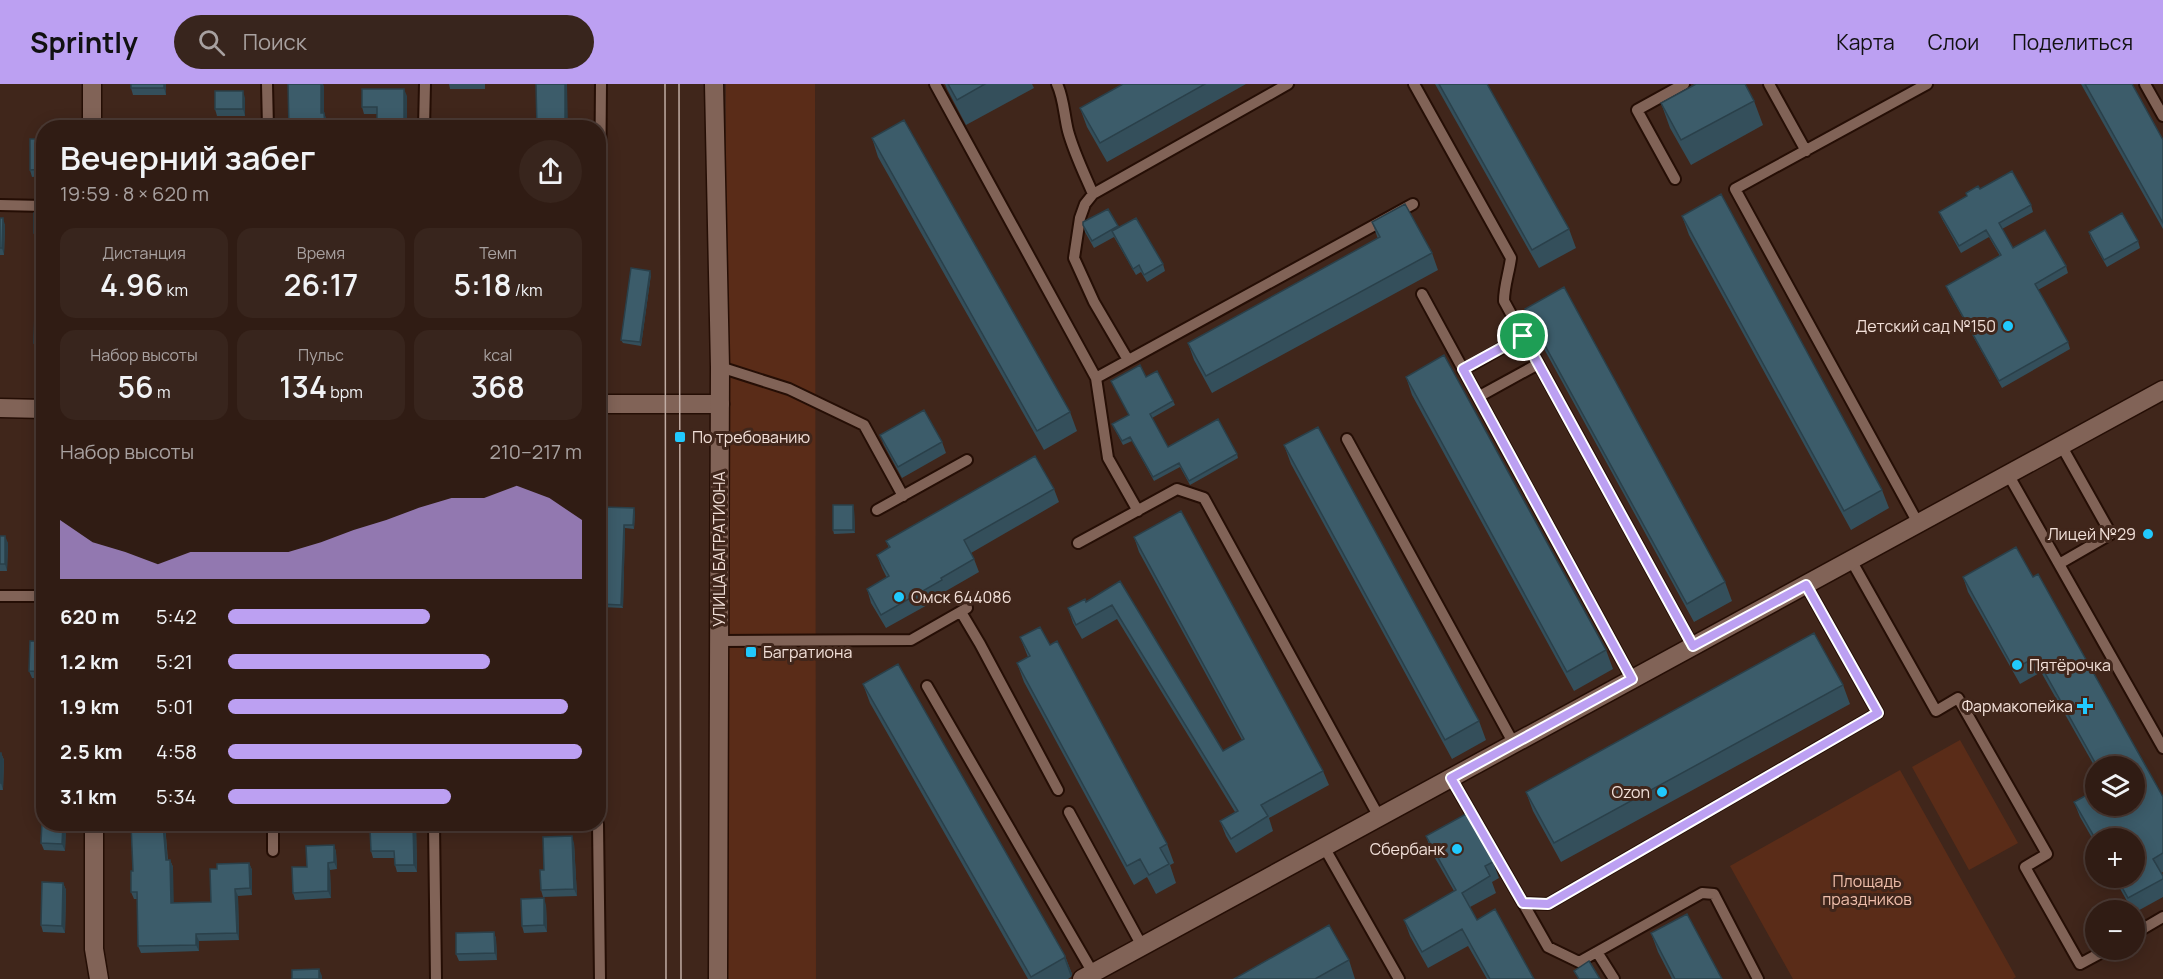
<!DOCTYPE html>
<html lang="ru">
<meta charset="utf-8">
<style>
body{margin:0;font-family:Manrope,sans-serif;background:#38251d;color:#f1f3f6;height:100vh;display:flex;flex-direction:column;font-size:22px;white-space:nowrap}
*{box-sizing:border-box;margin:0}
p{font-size:20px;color:#a8a1a0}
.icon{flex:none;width:33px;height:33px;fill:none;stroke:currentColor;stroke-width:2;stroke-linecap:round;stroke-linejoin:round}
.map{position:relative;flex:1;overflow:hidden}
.panel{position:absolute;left:36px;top:36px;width:570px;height:711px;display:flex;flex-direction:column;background:#301c14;border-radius:24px;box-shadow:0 3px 15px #0003,0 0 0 2px #4b3a34}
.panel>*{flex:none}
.tools{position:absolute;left:2085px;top:672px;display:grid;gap:12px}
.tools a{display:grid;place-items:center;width:60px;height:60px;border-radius:50%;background:#301c14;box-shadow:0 3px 15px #0003,0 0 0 2px #4b3a34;font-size:30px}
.pin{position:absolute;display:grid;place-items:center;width:51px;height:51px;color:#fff;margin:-26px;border:3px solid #fff;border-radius:50%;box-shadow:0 2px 6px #0007}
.round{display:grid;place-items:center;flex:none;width:63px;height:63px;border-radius:32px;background:#38251d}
.summary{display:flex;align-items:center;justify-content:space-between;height:102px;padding:0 24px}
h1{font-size:33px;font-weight:600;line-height:45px}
.metrics{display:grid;grid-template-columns:repeat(3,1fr);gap:9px;height:102px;padding:6px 24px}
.metrics div{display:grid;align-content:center;border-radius:15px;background:#38251d;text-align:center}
.metrics b{font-size:30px;font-weight:600}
.metrics small{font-size:16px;font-weight:400}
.metrics p{font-size:16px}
.chart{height:168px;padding:12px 24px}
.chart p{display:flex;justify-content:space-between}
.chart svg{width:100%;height:108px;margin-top:6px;fill:#bca0f2;opacity:.7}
ul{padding:0 24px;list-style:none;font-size:20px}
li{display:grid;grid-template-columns:96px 72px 1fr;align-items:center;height:45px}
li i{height:15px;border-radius:8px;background:#bca0f2}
header{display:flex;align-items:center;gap:36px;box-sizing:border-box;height:84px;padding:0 30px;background:#bca0f2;color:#111}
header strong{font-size:28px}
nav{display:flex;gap:33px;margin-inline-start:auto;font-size:21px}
.search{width:420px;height:54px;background:#38251d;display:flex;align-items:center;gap:15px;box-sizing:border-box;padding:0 21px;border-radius:33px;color:#a8a1a0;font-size:22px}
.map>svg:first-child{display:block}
.green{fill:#5a2c18}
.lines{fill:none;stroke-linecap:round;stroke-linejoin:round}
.lane-casing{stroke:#250e05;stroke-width:14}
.street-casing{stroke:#250e05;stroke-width:21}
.secondary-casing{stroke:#250e05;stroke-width:21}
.lane{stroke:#816357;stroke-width:10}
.street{stroke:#816357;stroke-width:18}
.secondary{stroke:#816357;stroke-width:18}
.tram{stroke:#c0aca4;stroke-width:1.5}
.wall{fill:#344f5b}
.shaded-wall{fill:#2a404a}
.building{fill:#3c5c6a;stroke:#2a404a;stroke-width:1.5}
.route-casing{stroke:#fff;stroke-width:12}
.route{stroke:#bca0f2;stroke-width:8}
.poi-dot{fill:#21c9fd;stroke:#40261b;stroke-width:2}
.labels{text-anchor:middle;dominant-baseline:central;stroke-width:6;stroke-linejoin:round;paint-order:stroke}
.poi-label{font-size:16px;fill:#f2e0d9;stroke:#40261b;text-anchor:end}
.street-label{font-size:16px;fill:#f2e0d9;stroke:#40261b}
.park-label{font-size:16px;fill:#efbeab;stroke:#40261b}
</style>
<header>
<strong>Sprintly</strong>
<div class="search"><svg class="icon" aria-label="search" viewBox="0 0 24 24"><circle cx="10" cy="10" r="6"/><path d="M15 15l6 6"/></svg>Поиск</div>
<nav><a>Карта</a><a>Слои</a><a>Поделиться</a></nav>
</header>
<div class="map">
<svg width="2163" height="895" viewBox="0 0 2163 895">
<rect width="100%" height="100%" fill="#40261b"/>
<path class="green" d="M726,0h89l1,895h-93z
M1960,656l58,103 -49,27 -57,-103z
M1900,686l116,207 -3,2h-220l-63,-113z"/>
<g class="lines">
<defs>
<path id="lane" d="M267,0l1,44
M935,0l161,294 317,-174
M1057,0c7,15 7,31 11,47 6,22 16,42 25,63
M1414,0l97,174c-2,15 -7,28 -7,43l189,345
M1769,0l37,67
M2145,0l18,32
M424,44l1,-44
M1675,95l-38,-69 47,-26
M0,121l44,1
M1422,210l210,385
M1128,276l-34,-58 -20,-44 6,-40 5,-14 8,-10 195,-110
M720,283l69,22 75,36 39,71
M1463,286l60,-34
M1096,294l12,80 30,53
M1478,313l60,-33
M598,341l3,-341
M1347,355l167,305
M2008,390l155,274
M877,426l90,-50
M1918,439l-183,-334 192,-105
M1078,459l99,-54 27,9 175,319
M1851,476l85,151 22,-13 89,156 -22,13 55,97 26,-14
M2059,480l52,-30 -50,-89
M0,512h44
M961,528l19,32 78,146
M719,557l192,-1 56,-32
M927,602l166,287
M1451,694l72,125 25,1 330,-191 -72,-128
M1069,728l73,134
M273,740v27
M434,740l2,155
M598,740l2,155
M1324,763l75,132
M1523,819l25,44 31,15 123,-69 12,1 44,85
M2134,850l29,-17
M1597,868l17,27"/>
<path id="street" d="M92,0v44
M598,320h122
M0,324l44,1
M94,740v125l5,30
M1082,895l1081,-589"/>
<path id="secondary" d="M714,0l6,283 -2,612"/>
</defs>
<use href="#lane" class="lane-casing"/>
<use href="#street" class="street-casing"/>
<use href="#secondary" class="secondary-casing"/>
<use href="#lane" class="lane"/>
<use href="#street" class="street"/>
<use href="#secondary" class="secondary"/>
<path class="tram" d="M665,0l1,895
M679,0l2,895"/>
</g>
<path class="wall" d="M131,0h35v11h-33l-2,-7z
M449,0h36v5h-35z
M945,0h87l2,4 -68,37 -19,-36z
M1123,0h123l-139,78 -20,-35 -7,-19z
M1435,0h52l82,145 7,19 -37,20z
M2081,0h51l31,56v89z
M407,12v32h-28l-2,-4v-10h-13l-2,-7z
M245,14v18h-28l-2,-7z
M1754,17l9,24 -72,40 -21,-37 -9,-25z
M872,54l198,274 7,19 -33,19 -166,-293z
M44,55v37l-12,1 -2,-7z
M1980,105l51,16 2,7 -31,17 11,19 53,18 2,7 -30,17 30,52 2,7 -68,39 -53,-95 -3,-7 54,-30 -11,-19 -28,16 -19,-34 -3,-7z
M1108,125l10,19 45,36 2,7 -18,11 -6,-10 -5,3 -22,-38 -20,11 -9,-16 -2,-7z
M44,129v27h-7l-3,-7z
M1682,132l200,274 7,18 -38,22 -162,-295z
M0,134l5,7 -1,30h-4z
M1372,138l60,31 6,17 -226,123 -18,-33 -6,-17 190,-104z
M2089,148l49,9 2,7 -33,19 -16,-28z
M651,190l-10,72 -18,-3 -2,-3z
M1525,225l200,273 7,19 -38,21 -162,-295z
M44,229v37h-8l-2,-7z
M1146,293l27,24 2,4 -23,13 16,29 69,7 1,4 -48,27 -10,-18 -26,14 -22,-40 -9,4 -11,-21 17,-9 -18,-34z
M1406,293l200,273 7,19 -39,22 -162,-296z
M44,350v36h-1l-3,-7z
M880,351l62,7 4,11 -44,25 -18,-33z
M1284,361l195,276 7,19 -34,19 -161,-295z
M1054,405l5,13 -88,51 3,6 5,13 -33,19 1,3 -61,34 -15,-25 -4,-14 20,-11 -5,-10 -5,-13 12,-7 -3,-7z
M603,423l32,5 -1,17 -9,-1 -2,80 -22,-1 -1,-3z
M854,425l1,24 -21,1 -1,-4z
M44,449v36h-6l-3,-7z
M0,452l8,7 -1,28h-7z
M1134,453l189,234 6,14 -60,33 4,13 -37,22 -10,-17 -6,-15 15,-9 -118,-193 -35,20 -9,-16 -5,-15 18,-6 34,-21 103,170 19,-11 -103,-188z
M1963,493h70l130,220v75l-2,1 2,3v21l-29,16v-3h-2l-18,-32h20l-38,-40v7l-16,-28 -6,-15 60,-36h-38v3l-55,-97 -21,12 -52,-92z
M1020,553l30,8 117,199 7,19 -4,2 6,18 -20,11 -9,-17 -13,8 -110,-203 -7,-19 11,-6z
M44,558v37l-12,-1 -3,-7z
M863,600l202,272 7,18 -1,3 -3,2h-40l-158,-276z
M1843,601l7,19 -289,158 -28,-51 -7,-19z
M0,669h1l3,7 -1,30h-3z
M66,740l-1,27 -21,-1 -3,-7z
M131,740h34l3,36h2l3,7v36l38,-1 6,-33 32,-6 3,7v25l-14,1 1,44 -40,1v10l-58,2 -3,-7 -1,-47h-3l-3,-7 2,-21z
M416,740l1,48h-20l-2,-7v-7h-22l-2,-7 27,-24z
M537,740l1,7 -41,2 -3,-7z
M1426,752l67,26 6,16 -7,4 4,11 -26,14 7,13 57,59h-47l-19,-33 -40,22 -18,-32 -6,-16 50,-29 -22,-38z
M574,759l3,53 -34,1 -2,-7 3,-20z
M334,761l2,7 1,17 -7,1 1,28 -36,2 -2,-7 14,-26z
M63,799l3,7 -1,43 -22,-1 -2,-7z
M546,821l1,27 -23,1 -2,-7z
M494,848l2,7 1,21 -38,1 -3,-7z
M1651,849l71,46h-50l-14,-27z
M1349,876l6,19h-121z"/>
<path class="shaded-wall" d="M164,0h2v11l-2,-7z
M321,0h2l1,2v34l-3,-7z
M565,0h2l1,44h-3z
M404,5l3,7v32h-1l-2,-4z
M243,7l2,7v18l-2,-7z
M324,29l3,7v8h-2z
M3,134l2,7 -1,30 -2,-7z
M650,187l1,3 -10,72 -1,-4z
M853,421l1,4 1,24 -2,-3z
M634,424l1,4 -1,17 -1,-4z
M624,441l1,3 -2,80 -2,-3z
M5,452l3,7 -1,28 -2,-7z
M1,669l3,7 -1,30 -2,-7z
M63,740h3l-1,27 -3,-7z
M163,740h2l3,43 -2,-7z
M413,740h3l1,48 -3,-7z
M572,752l2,7 3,53 -3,-7z
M334,761l2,7 1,17 -3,-7z
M170,776l3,7 1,43 -3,-7z
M249,779l3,7v25l-2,-7z
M328,779l2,7 1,28 -3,-7z
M63,799l3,7 -1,43 -3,-7z
M235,805l3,7 1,44 -2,-7z
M544,814l2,7 1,27 -3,-7z
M494,848l2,7 1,21 -2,-7z
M196,850l3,7v10l-3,-6z
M1065,872l7,18 -1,3 -7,-19z
M319,885l3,7v3h-3z"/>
<path class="building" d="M131,0h33v4h-33z
M288,0h33v29h3l1,15h-36z
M536,0h29v44h-28z
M948,0h37l-28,16z
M1123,0h82l-105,59 -20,-35z
M1439,0h48l82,145 -37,21z
M1696,0h49l9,17 -73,39 -20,-37z
M2085,0h47l31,56v83z
M362,5h42v35h-27v-17h-15z
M215,7h28v18h-28z
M904,36l166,292 -33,19 -165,-293z
M30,55h14v30l-14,1z
M2012,87l19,34 -32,18 14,25 32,-18 21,36 -31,18 33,58 -69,39 -53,-95 55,-31 -15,-25 -27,16 -20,-34 28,-16 -1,-3 12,-7 2,3z
M1721,110l161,296 -38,21 -162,-295z
M1405,120l27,49 -226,123 -18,-33 192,-106 -8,-15z
M1108,125l10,17 -26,15 -9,-16v-3z
M34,129h10v20h-10z
M2122,129l16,28 -34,19 -15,-28z
M0,134h3l-1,30h-2z
M1136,134l27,46 -19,11 -5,-10 -6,4 -21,-38z
M631,184l19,3 -10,71 -19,-2z
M1564,203l161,295 -38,22 -162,-295z
M35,228l9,1v30h-10z
M1444,271l162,295 -39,22 -161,-295z
M1140,281l6,12 11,-6 16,30 -23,13 18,33 50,-28 19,35 -48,27 -10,-18 -26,14 -23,-40 -8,4 -10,-17 17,-9 -18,-34z
M924,326l18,32 -44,25 -18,-32z
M1318,343l161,294 -34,19 -161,-295z
M41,350h3v29h-4z
M1035,372l19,33 -90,51 10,19 -33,19 1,2 -61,35 -14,-26 22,-13 -12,-21 13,-8 -4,-6z
M833,421h20v25h-20z
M603,423l31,1 -1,17h-9l-3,80 -21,-1z
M1181,427l142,260 -62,34 7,11 -37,23 -11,-18 18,-10 -126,-206 -36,20 -8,-17 17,-9 1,3 34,-21 103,170 21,-12 -110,-202z
M36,449h8v29h-9z
M0,452h5v28h-5z
M2016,463l17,30 5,-3 125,223v56l-10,6 10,17v3l-35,19 -11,-20h17v-40h-38v2l-22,-38 22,-12v16h38v-40h-37l-61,-109 -22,12 -51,-92z
M1040,543l10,18 7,-4 110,203 -7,4 9,16 -20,11 -9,-16 -13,7 -110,-203 13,-7 -10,-19z
M1814,549l29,52 -289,158 -28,-51z
M30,557l14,1v30l-15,-1z
M898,580l167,292 -1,2 -33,19 -168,-293z
M43,626h1v43h-2z
M0,669h1v30h-1z
M44,717v23h19l-1,20 -21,-1 2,-42z
M1466,730l27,48 -8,4 5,10 -28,17 15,27 18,-11 39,70h-44l-28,-50 -40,23 -18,-32 52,-30 -30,-54z
M131,740h32l3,36h4l1,43 40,-1 -1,-33h7v-5l32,-1 1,25 -15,1 2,44 -41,1v11l-58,1 -1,-54h-6v-21h2z
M398,740h15l1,41h-19l-1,-14h-23l-1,-23 28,-1z
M494,740h41l-41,2z
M572,752l2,53 -33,1 -1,-20h4l-1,-33z
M334,761v17l-6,1v28l-35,2 -1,-26h15l-1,-21z
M42,798l21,1 -1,43 -21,-1z
M544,814v27l-22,1 -1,-27z
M1687,830l35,65h-47l-24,-46z
M1329,841l20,35 -34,19h-81z
M494,848l1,21 -39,1v-21z
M1589,877l11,18h-21l-5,-8z
M319,885v10h-27v-9z"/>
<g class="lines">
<defs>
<path id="route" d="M1523,252l170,310 113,-61 72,128 -330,191 -25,-1 -72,-125 181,-99 -169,-310z"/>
</defs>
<use href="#route" class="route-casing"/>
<use href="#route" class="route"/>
</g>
<g class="poi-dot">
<circle cx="2008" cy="242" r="6"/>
<rect x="674" y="347" width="12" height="12" rx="3"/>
<circle cx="2148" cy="450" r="6"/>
<circle cx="899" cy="513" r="6"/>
<rect x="745" y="562" width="12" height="12" rx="3"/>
<circle cx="2017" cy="581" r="6"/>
<path d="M2082 613h6v6h6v6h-6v6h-6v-6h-6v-6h6z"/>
<circle cx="1662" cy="708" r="6"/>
<circle cx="1457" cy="765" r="6"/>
</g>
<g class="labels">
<g class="poi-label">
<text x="1996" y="242">Детский сад №150</text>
<text x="692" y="353" text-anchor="start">По требованию</text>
<text x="2136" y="450">Лицей №29</text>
<text x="911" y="513" text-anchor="start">Омск 644086</text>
<text x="763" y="568" text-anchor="start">Багратиона</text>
<text x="2029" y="581" text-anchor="start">Пятёрочка</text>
<text x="2073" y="622">Фармакопейка</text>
<text x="1650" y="708">Ozon</text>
<text x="1445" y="765">Сбербанк</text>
</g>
<g class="street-label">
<text transform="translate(719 465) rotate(-90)">УЛИЦА БАГРАТИОНА</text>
</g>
<g class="park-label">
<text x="1867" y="797">Площадь<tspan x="1867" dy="18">праздников</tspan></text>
</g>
</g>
</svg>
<div class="tools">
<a><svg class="icon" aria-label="layers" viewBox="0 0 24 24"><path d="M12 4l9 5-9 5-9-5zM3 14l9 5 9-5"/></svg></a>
<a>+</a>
<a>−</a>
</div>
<div class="pin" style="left:1523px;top:252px;background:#1e9e55"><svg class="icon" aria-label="arrive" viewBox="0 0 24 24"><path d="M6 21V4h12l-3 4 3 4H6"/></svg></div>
<section class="panel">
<div class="summary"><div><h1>Вечерний забег</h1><p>19:59 · 8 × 620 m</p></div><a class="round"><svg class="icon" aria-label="share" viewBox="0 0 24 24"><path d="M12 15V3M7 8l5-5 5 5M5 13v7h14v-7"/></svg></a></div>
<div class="metrics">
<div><p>Дистанция</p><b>4.96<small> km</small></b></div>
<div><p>Время</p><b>26:17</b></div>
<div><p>Темп</p><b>5:18<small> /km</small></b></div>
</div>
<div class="metrics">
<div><p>Набор высоты</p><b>56<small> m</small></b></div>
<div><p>Пульс</p><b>134<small> bpm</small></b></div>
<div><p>kcal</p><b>368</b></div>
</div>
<div class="chart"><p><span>Набор высоты</span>210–217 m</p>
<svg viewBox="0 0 160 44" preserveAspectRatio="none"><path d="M0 44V20L10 29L20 33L30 38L40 33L50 33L60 33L70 33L80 29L90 24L100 20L110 15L120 11L130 11L140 6L150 11L160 20V44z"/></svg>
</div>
<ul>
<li><b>620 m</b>5:42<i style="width:57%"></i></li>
<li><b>1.2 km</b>5:21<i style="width:74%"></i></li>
<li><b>1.9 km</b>5:01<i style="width:96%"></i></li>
<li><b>2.5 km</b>4:58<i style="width:100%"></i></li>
<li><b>3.1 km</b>5:34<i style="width:63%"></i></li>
</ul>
</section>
</div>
